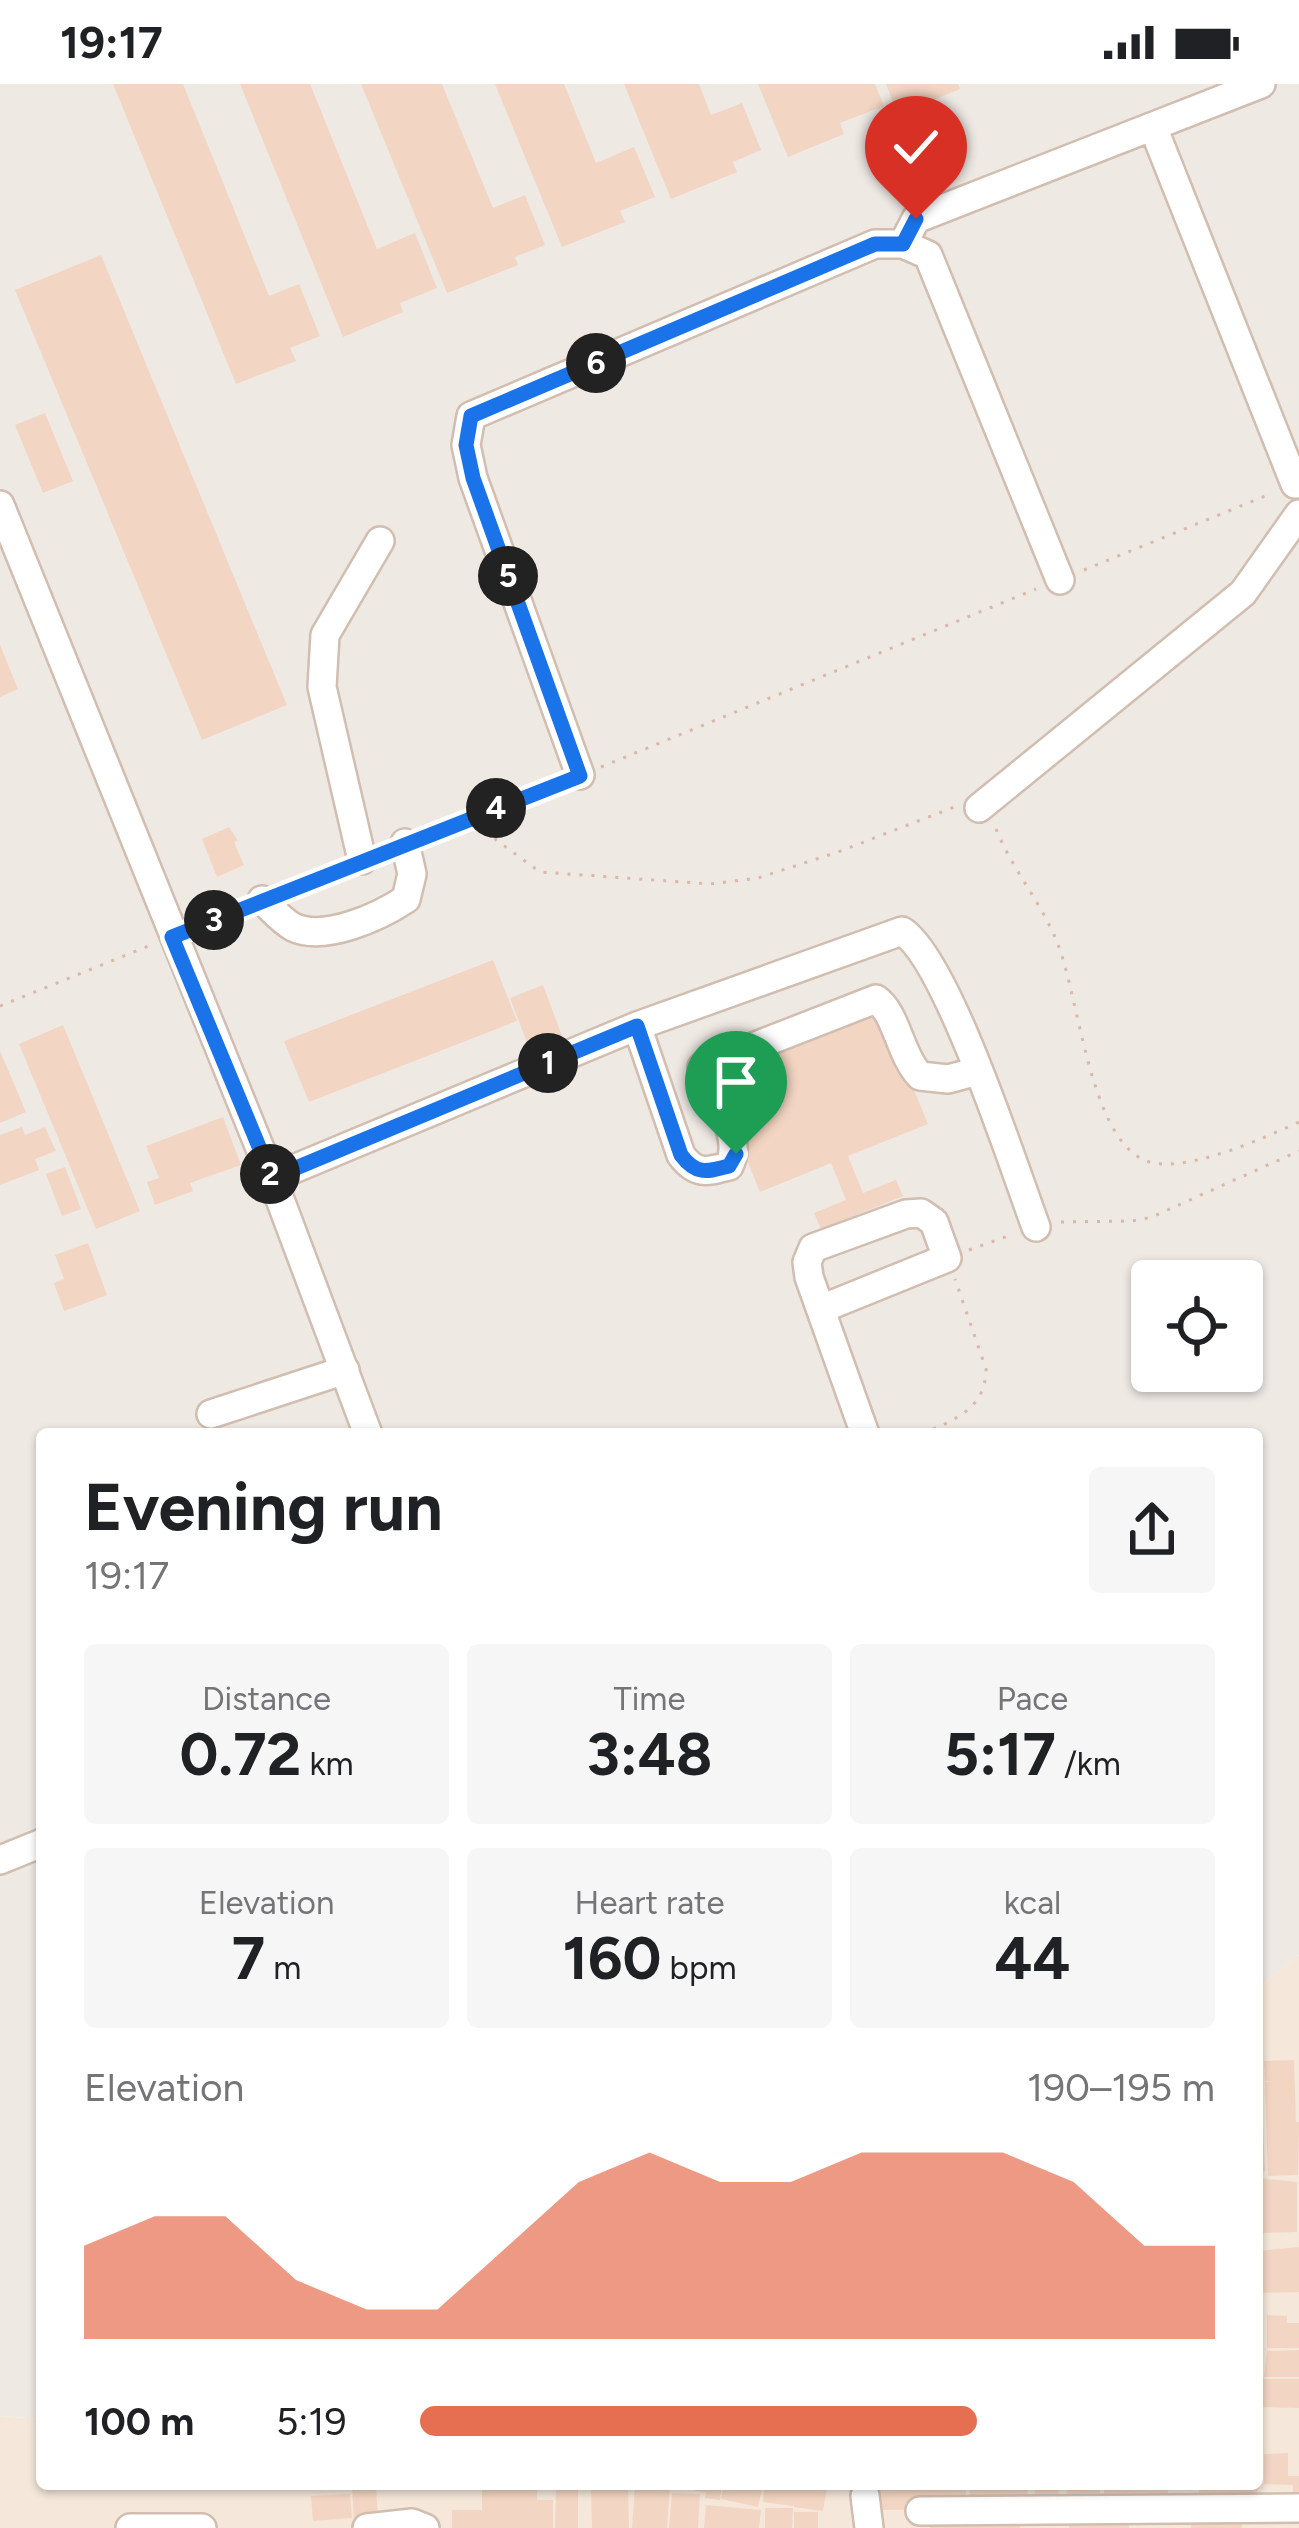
<!DOCTYPE html>
<meta charset="utf-8">
<style>
body{margin:0;font-family:Figtree,sans-serif;background:#f6f6f6;color:#202124;height:100vh;display:flex;flex-direction:column;font-size:45px;white-space:nowrap}
*{box-sizing:border-box;margin:0}
p{font-size:39px;color:#757577}
.icon{flex:none;width:66px;height:66px;fill:none;stroke:currentColor;stroke-width:2;stroke-linecap:round;stroke-linejoin:round}
.map{position:relative;flex:1;overflow:hidden}
.details{position:absolute;left:36px;top:1344px;width:1227px;height:1062px;display:flex;flex-direction:column;background:#fff;border-radius:12px;box-shadow:0 3px 9px #0004}
.details>*{flex:none}
.buttons{position:absolute;left:1131px;top:1176px;display:grid;gap:24px}
.buttons a{display:grid;place-items:center;width:132px;height:132px;border-radius:12px;background:#fff;box-shadow:0 3px 9px #0004;font-size:60px}
.pin{position:absolute;display:grid;place-items:center;width:102px;height:102px;color:#fff;margin:-123px -51px;border-radius:50% 50% 50% 0;rotate:-45deg;box-shadow:0 0 12px #0007}
.pin .icon{rotate:45deg}
.km{position:absolute;width:60px;height:60px;margin:-30px;border-radius:50%;background:#222;color:#fff;font-size:33px;line-height:60px;text-align:center}
.round{display:grid;place-items:center;flex:none;width:126px;height:126px;border-radius:12px;background:#f6f6f6}
.head{display:flex;align-items:center;justify-content:space-between;height:204px;padding:0 48px}
h1{font-size:66px;font-weight:700;line-height:90px}
.stats{display:grid;grid-template-columns:repeat(3,1fr);gap:18px;height:204px;padding:12px 48px}
.stats div{display:grid;align-content:center;border-radius:12px;background:#f6f6f6;text-align:center}
.stats b{font-size:60px;font-weight:700}
.stats small{font-size:33px;font-weight:400}
.stats p{font-size:33px}
.chart{height:336px;padding:24px 48px}
.chart p{display:flex;justify-content:space-between}
.chart svg{width:100%;height:216px;margin-top:12px;fill:#e76f51;opacity:.7}
ul{padding:0 48px;list-style:none;font-size:39px}
li{display:grid;grid-template-columns:192px 144px 1fr;align-items:center;height:90px}
li i{height:30px;border-radius:15px;background:#e76f51}
.status{display:flex;justify-content:space-between;align-items:center;height:84px;padding:0 60px;background:#fff;direction:ltr}
.status svg{height:33px;fill:currentColor}
.map>svg:first-child{display:block}
.residential{fill:#f5e8da}
.industrial{fill:#efe9e4;fill-rule:evenodd}
.building{fill:#f3d5c3}
.lines{fill:none;stroke-linecap:round;stroke-linejoin:round}
.minor-casing{stroke:#d1beb0;stroke-width:32}
.path{stroke:#d9b8a5;stroke-width:3;stroke-dasharray:3 9;stroke-linecap:butt}
.minor{stroke:#fff;stroke-width:27}
.route-casing{stroke:#fff;stroke-width:24}
.route{stroke:#1a73e8;stroke-width:15}
</style>
<div class="status"><b>19:17</b><svg viewBox="0 0 49 12"><path d="M0 12V9h3v3zM5 12V6h3v6zM10 12V3h3v9zM15 12V0h3v12zM26 1h20v11H26zM47 4h2v5h-2z"/></svg></div>
<div class="map">
<svg width="1299" height="2444" viewBox="0 0 1299 2444">
<rect width="100%" height="100%" fill="#fdf6ec"/>
<path class="residential" d="M1299,1871v573h-1299v-112l42,3v65h1215v-495z"/>
<path class="industrial" d="M0,0h1299v1871l-42,34v-555h-1215v985l-42,-3zM1152,1197h90v90h-90z"/>
<path class="building" d="M113,0h70l86,212 30,-12 21,52 -30,12 6,13 -60,23z
M240,0h70l67,165 38,-16 22,55 -37,15 3,9 -60,25z
M361,0h81l51,124 32,-13 20,50 -30,12 3,8 -71,28z
M495,0h69l32,79 38,-16 21,50 -35,14 5,11 -63,25z
M624,0h75l12,31 31,-12 19,47 -28,12 4,10 -66,27z
M758,0h117l9,22 -44,17 4,11 -56,23z
M886,0h72l2,5 -62,25z
M101,171l186,450 -85,35 -187,-450z
M45,329l28,68 -30,12 -28,-68z
M0,561l18,44 -18,8z
M229,743l9,14 -4,1 10,23 -27,12 -15,-38z
M493,876l24,61 -208,81 -25,-61z
M543,901l21,56 -33,12 -21,-55z
M878,918l50,122 -80,32 15,37 33,-13 7,16 -82,33 -7,-16 32,-13 -15,-37 -71,29 -50,-121z
M63,941l77,186 -44,18 -77,-185z
M0,967l26,61 -26,11z
M223,1033l18,48 -51,18 3,8 -38,14 -8,-23 12,-4 -13,-32z
M22,1043l3,8 20,-8 11,24 -21,8 4,11 -39,15v-50z
M65,1083l16,42 -19,7 -16,-42z
M88,1159l19,52 -43,16 -10,-28 10,-4 -9,-24z
M1294,1976l2,62h3l-1,53 -30,1 -3,-94 7,-1h-7l-1,-20z
M1261,1998l4,89h-8v-88z
M1257,2094l40,4v50l-40,1z
M1299,2163v45l-40,1 -1,-42z
M1267,2231l20,1v7h12v25h-32z
M1299,2266v27h-35l3,-26z
M1262,2295h37v29l-37,-1z
M1288,2369v23h11v27h-6v-18l-29,-1v-30z
M591,2400h37l1,44h-37z
M635,2400h35l-3,44h-35z
M696,2400h26l-2,16 -15,-2 1,-6 -11,-1z
M724,2400h39l-5,23 -37,-8z
M765,2400l62,4 -4,23 -29,-4v-4l-1,3 -30,-4z
M877,2400h89v25l-88,1 -8,-24z
M970,2400h58l-1,25 -58,-2z
M1035,2400h24l-1,22 -24,-2z
M1067,2400h33v22l-34,-1z
M1199,2400h58l1,15 -59,1z
M482,2401h55v15h16v28h-101v-18h30z
M1104,2401h64v23h-64z
M376,2402l2,33 -24,1 -2,-33z
M556,2404h22v40h-23z
M672,2409l28,1 -2,34h-29z
M350,2410l2,24 -39,3 -2,-25z
M706,2421l55,5 -2,18h-55z
M765,2424h28l-1,20h-27z
M794,2428h24v16h-24z
M930,2429l90,2v13h-90z
M1070,2429l60,1 -1,14h-60z
M1192,2429l50,2v13h-51z"/>
<g class="lines">
<defs>
<path id="minor" d="M1153,43l142,357
M903,160l13,-25 345,-135
M0,421l272,673 96,256
M580,691l-107,-297 -7,-33 5,-29 404,-172h28l25,11 132,325
M979,724l264,-215 56,-79
M362,776l-40,-173 3,-52 55,-94
M262,816c9,8 20,21 31,27 31,15 86,-10 113,-28l6,-25 -7,-31
M637,942l44,129c15,20 25,17 48,11 15,-28 -15,-72 -27,-99l174,-68c21,15 23,54 44,77l28,3 30,-8
M272,1094l365,-152 265,-95c45,28 112,237 134,296
M821,1225l126,-51 -13,-36 -13,-9 -15,1 -93,34 -6,14 2,15 56,157
M211,1330l134,-44
M0,1776l42,-17
M865,2412l4,32
M920,2427l379,-3
M130,2444h72
M367,2444l45,-5 13,5"/>
</defs>
<use href="#minor" class="minor-casing"/>
<path class="path" d="M1084,486l186,-76
M601,683l435,-178
M482,734l14,22 44,32 171,12 47,-6 80,-26 119,-46
M996,745c16,40 45,73 61,113 22,54 32,190 85,217 35,19 122,-21 157,-37
M428,751l130,-51
M288,806l52,-21
M199,842l41,-17
M0,922l151,-61
M1061,1138l71,-1 20,-4 147,-66
M969,1166l42,-15
M922,1350c32,-14 64,-25 64,-65l-31,-90"/>
<use href="#minor" class="minor"/>
</g>
<g class="lines">
<defs>
<path id="route" d="M736,1070l-7,12c-23,6 -33,9 -48,-11l-44,-129 -365,152 -100,-241 408,-161 -107,-298 -7,-33 5,-29 404,-172h28l13,-25"/>
</defs>
<use href="#route" class="route-casing"/>
<use href="#route" class="route"/>
</g>
</svg>
<div class="buttons">
<a><svg class="icon" aria-label="locate" viewBox="0 0 24 24"><circle cx="12" cy="12" r="6"/><path d="M12 2v4M12 18v4M2 12h4M18 12h4"/></svg></a>
</div>
<div class="pin" style="left:736px;top:1070px;background:#1e9e55"><svg class="icon" aria-label="arrive" viewBox="0 0 24 24"><path d="M6 21V4h12l-3 4 3 4H6"/></svg></div>
<div class="pin" style="left:916px;top:135px;background:#d93025"><svg class="icon" aria-label="check" viewBox="0 0 24 24"><path d="M5 12l5 5 9-10"/></svg></div>
<b class="km" style="left:548px;top:979px">1</b>
<b class="km" style="left:270px;top:1090px">2</b>
<b class="km" style="left:214px;top:836px">3</b>
<b class="km" style="left:496px;top:724px">4</b>
<b class="km" style="left:508px;top:492px">5</b>
<b class="km" style="left:596px;top:279px">6</b>
<section class="details">
<div class="head"><div><h1>Evening run</h1><p>19:17</p></div><a class="round"><svg class="icon" aria-label="share" viewBox="0 0 24 24"><path d="M12 15V3M7 8l5-5 5 5M5 13v7h14v-7"/></svg></a></div>
<div class="stats">
<div><p>Distance</p><b>0.72<small> km</small></b></div>
<div><p>Time</p><b>3:48</b></div>
<div><p>Pace</p><b>5:17<small> /km</small></b></div>
</div>
<div class="stats">
<div><p>Elevation</p><b>7<small> m</small></b></div>
<div><p>Heart rate</p><b>160<small> bpm</small></b></div>
<div><p>kcal</p><b>44</b></div>
</div>
<div class="chart"><p><span>Elevation</span>190–195 m</p>
<svg viewBox="0 0 160 44" preserveAspectRatio="none"><path d="M0 44V25L10 19L20 19L30 32L40 38L50 38L60 25L70 12L80 6L90 12L100 12L110 6L120 6L130 6L140 12L150 25L160 25V44z"/></svg>
</div>
<ul>
<li><b>100 m</b>5:19<i style="width:70%"></i></li>
</ul>
</section>
</div>
